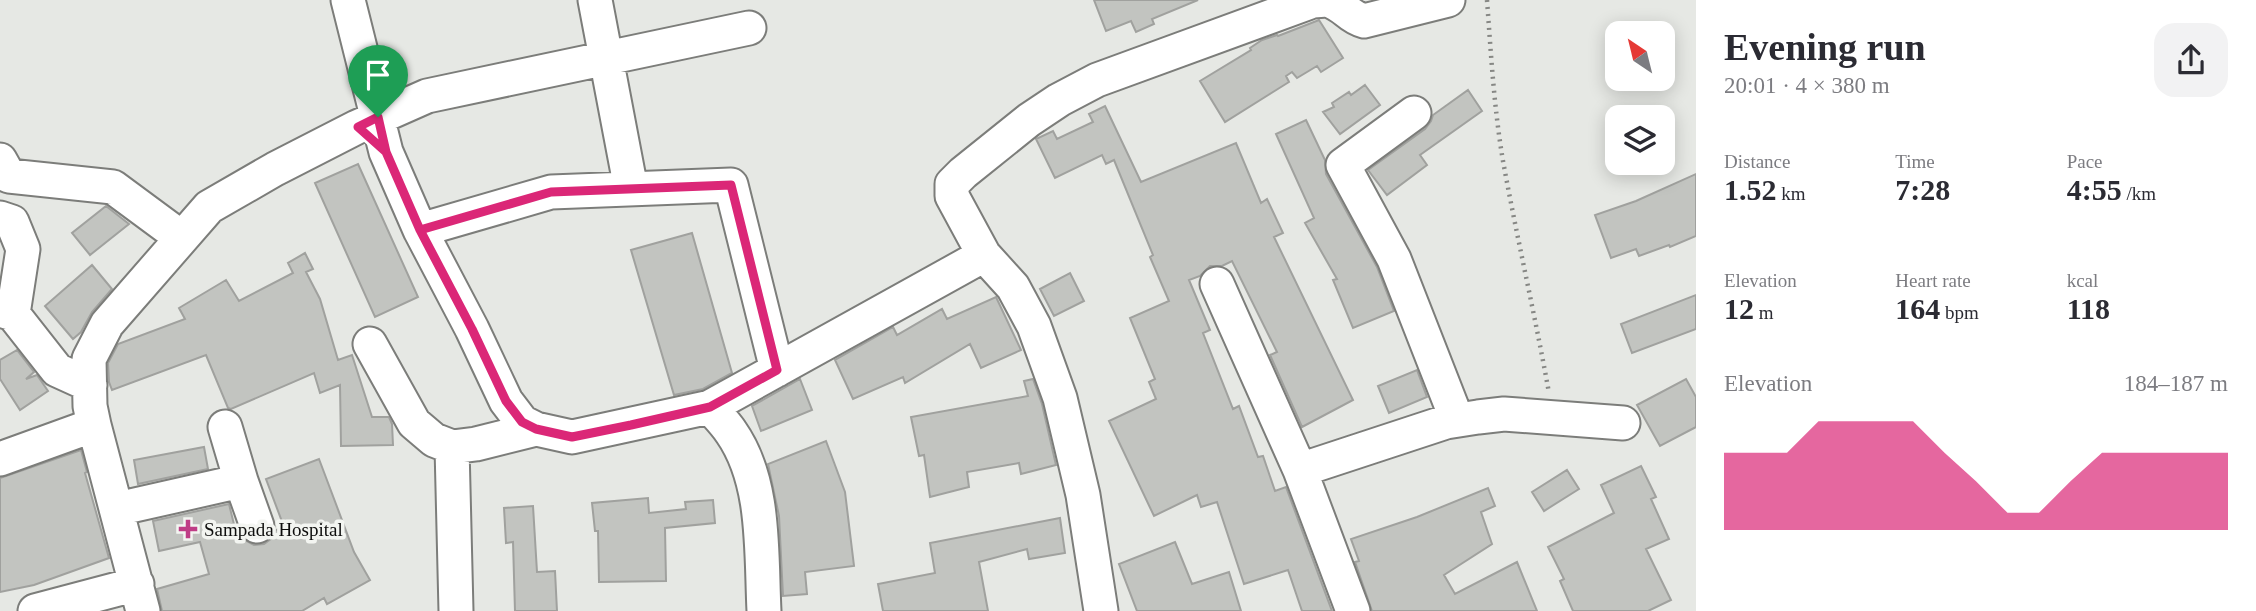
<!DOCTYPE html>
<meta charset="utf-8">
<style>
body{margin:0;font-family:Georgia,serif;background:#f2f2f3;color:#2b2b33;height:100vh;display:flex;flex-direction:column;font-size:26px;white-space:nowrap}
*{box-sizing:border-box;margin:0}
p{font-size:23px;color:#7c7c81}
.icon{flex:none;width:38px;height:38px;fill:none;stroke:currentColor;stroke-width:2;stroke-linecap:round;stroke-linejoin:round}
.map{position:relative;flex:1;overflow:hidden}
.side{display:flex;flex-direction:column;background:#fff;width:560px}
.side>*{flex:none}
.needle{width:46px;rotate:325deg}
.controls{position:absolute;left:1605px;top:21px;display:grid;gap:14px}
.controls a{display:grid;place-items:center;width:70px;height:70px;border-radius:14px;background:#fff;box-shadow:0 4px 18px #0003;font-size:35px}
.pin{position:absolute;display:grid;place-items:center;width:60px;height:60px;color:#fff;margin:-72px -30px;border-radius:50% 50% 50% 0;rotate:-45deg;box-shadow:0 0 7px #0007}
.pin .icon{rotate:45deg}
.round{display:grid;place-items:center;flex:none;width:74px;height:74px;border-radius:21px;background:#f2f2f3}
.head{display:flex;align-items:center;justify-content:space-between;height:119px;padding:0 28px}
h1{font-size:38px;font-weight:700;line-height:52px}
.stats{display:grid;grid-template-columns:repeat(3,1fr);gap:10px;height:119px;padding:7px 28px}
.stats div{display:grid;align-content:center}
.stats b{font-size:30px;font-weight:700}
.stats small{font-size:19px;font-weight:400}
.stats p{font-size:19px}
.chart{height:196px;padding:14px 28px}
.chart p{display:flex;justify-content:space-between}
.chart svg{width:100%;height:126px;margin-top:7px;fill:#db2777;opacity:.7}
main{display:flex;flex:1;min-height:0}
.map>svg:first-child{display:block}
.building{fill:#c2c4c0;stroke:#a0a19e;stroke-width:2}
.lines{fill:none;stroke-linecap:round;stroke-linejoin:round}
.minor-casing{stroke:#7c7d7a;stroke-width:37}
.path{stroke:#868784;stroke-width:4.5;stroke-dasharray:2 5;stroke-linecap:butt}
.minor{stroke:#fff;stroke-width:33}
.route-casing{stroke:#fff;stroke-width:14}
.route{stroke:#db2777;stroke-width:9}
.poi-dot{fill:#bf3d86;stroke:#f3f5f1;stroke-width:2.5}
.labels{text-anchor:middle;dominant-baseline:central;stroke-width:7;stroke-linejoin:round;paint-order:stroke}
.poi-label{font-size:19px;fill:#0e0e0d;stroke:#f3f5f1;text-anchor:start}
</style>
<main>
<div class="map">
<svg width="1696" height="611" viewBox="0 0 1696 611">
<rect width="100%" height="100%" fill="#e6e8e4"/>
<path class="building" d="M1094,0h104l-46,19 2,5 -18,8 -5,-11 -25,10z
M1319,20l24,38 -22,14 -4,-6 -20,12 -5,-6 -6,4 3,6 -64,40 -25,-41 51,-31 -1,-2 12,-8 15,-5 1,1z
M1365,85l15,20 -40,29 -17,-22 11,-5 -2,-4 17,-11 2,3z
M1468,90l14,21 -62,44 7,10 -40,30 -19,-25 57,-41 6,-8 2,-6z
M1105,106l36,76 95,-39 25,60 6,-4 16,34 -9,4 79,163 -51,27 -32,-72 7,-3 -45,-91 -10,5h-12l-10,10 -11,4 21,50 -7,3 30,76 6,-3 19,51 5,-1 12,35 11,-4 46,124h-30l-14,-41 -44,14 -27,-82 -16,5 -4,-12 -43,21 -45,-95 47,-22 -7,-17 6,-3 -25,-61 39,-17 -19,-44 3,-2 -39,-95 -8,4 -4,-9 -47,23 -19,-39 17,-8 4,8 36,-17 -4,-8z
M1306,120l19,40 1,14 51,93 17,44 -41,17 -20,-48 4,-1 -32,-56 9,-5 -38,-84z
M358,164l60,133 -43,20 -60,-134z
M1696,174v62l-26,11 -1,-2 -30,11 -3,-7 -25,9 -16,-43 41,-14z
M106,206l23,18 -39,31 -18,-22z
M692,233l40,140 -29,16 -29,6 -43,-145z
M305,253l8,16 -7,3 14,27 18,61 14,-5 20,62h17l3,7 1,21 -52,1 -1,-61 -20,8 -6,-20 -83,36 -3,-1 -22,-53 -94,35 -3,-8 -1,-19 10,-19 67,-25 -6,-11 47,-28 13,21 54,-28 -5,-10z
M92,265l20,24 -20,23 -11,20 -8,7 -28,-33z
M1070,273l14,28 -30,15 -14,-27z
M1696,295v34l-64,24 -11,-29z
M996,297l25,53 -40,18 -11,-24 -65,39 -2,-6 -50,22 -18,-39 58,-33 4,8 45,-26 5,10z
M17,350l17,22 -8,7 11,-4 11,16 -28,19 -20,-31v-19z
M1417,370l10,27 -38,16 -11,-27z
M800,379l12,31 -51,21 -9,-25z
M1033,379l9,25 14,61 -35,9 -2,-11 -52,9 2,15 -39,10 -6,-42 -5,1 -8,-39 117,-21 -4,-15z
M1686,379l10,18v30l-36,19 -23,-41z
M826,441l19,51 9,74 -49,6 2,22 -24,2 -4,-80 -11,-52z
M204,447l4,22 -70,15 -4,-24z
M81,450l6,22 -2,1 24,85 -75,27 -34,7v-114z
M319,459l35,93 16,28 -43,24 -3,-6 -22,13h-140l-5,-22 52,-15 -9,-32 -41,9 -6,-30 76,-17 9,37 5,-2 11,6 10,-1 8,-6 4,-8 8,-3 -18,-48z
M1641,466l15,31 -5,2 18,40 -23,10 25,51 -23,11h-75l-13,-30 4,-2 -16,-32 66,-34 -13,-28z
M1567,470l12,19 -35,22 -12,-19z
M1488,488l7,18 -14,6 11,32 -48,31 11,19 62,-32 20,49h-165l-17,-49 4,-1 -8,-22 66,-22z
M648,498l1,15 37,-4 -1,-7 28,-2 2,23 -50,5 1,53 -67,1 -1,-51h-3l-3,-28z
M533,506l4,66 18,-1 2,40h-42l-2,-69 -7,1 -2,-35z
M1060,518l5,35 -36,6 -2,-10 -48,13 9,49h-105l-5,-27 57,-11 -5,-30z
M1175,542l17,42 37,-12 12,39h-104l-18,-47z"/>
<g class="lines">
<defs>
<path id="minor" d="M348,0l38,152 34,78 52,99 34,72 16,21 14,7 36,8 138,-30c7,8 15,16 21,25 35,50 30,120 33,179
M595,0l36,189
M1327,0c18,5 21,17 37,21l84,-21
M1414,113l-71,52 51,94 63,161
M0,160l9,16 104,11 69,51
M0,218l12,4 11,27 -10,65
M420,230l131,-38 180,-7 46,185
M1217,284l83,186 53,141
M0,310l13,4 44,56 33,15
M370,344l44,79 20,17 18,7 24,-3 60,-15
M710,407l274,-152
M225,427l16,54
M452,447l4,164
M0,459l94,-34
M1300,470l146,-48 32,-5 26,-3 119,9
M117,509l124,-28 16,45
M35,611l102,-27
M143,611l-49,-186 -4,-19 -1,-47 18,-35 102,-117 66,-38 82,-42 70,-31 322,-68
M1101,611l-18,-116 -23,-97 -26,-72 -21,-39 -29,-32 -32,-59v-12l11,-11 66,-53 30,-20 38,-20 216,-79 14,-1"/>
</defs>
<use href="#minor" class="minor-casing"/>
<path class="path" d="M1487,0c4,54 7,108 16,161 14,77 32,154 46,232"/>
<use href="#minor" class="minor"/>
</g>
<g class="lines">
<defs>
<path id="route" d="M378,117l-20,10 28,25 34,78 52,99 34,72 16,21 14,7 36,8 59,-12 79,-18 67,-37 -46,-185 -180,7 -131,38 -34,-78 -8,-35"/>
</defs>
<use href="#route" class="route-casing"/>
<use href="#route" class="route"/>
</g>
<path class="poi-dot" d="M184.5 518.5h7v7h7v7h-7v7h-7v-7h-7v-7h7z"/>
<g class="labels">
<g class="poi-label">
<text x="204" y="529">Sampada Hospital</text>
</g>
</g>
</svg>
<div class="controls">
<a><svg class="needle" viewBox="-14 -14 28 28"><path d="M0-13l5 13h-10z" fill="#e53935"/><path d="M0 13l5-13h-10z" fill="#7c7c81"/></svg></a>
<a><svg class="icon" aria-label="layers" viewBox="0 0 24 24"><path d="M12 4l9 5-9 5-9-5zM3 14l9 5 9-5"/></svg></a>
</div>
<div class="pin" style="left:378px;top:117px;background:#1e9e55"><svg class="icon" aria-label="arrive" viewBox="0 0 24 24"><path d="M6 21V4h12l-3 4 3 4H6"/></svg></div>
</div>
<section class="side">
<div class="head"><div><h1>Evening run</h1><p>20:01 · 4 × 380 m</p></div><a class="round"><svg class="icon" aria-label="share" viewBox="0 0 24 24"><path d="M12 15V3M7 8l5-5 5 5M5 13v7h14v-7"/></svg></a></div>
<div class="stats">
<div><p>Distance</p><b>1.52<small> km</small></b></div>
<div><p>Time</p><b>7:28</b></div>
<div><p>Pace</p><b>4:55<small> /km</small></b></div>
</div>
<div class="stats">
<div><p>Elevation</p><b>12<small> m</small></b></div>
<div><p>Heart rate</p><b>164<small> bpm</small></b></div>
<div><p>kcal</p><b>118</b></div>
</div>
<div class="chart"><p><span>Elevation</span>184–187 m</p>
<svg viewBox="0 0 160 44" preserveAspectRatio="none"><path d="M0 44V17L10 17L20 17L30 6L40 6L50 6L60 6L70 17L80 27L90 38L100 38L110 27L120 17L130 17L140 17L150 17L160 17V44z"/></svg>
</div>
</section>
</main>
